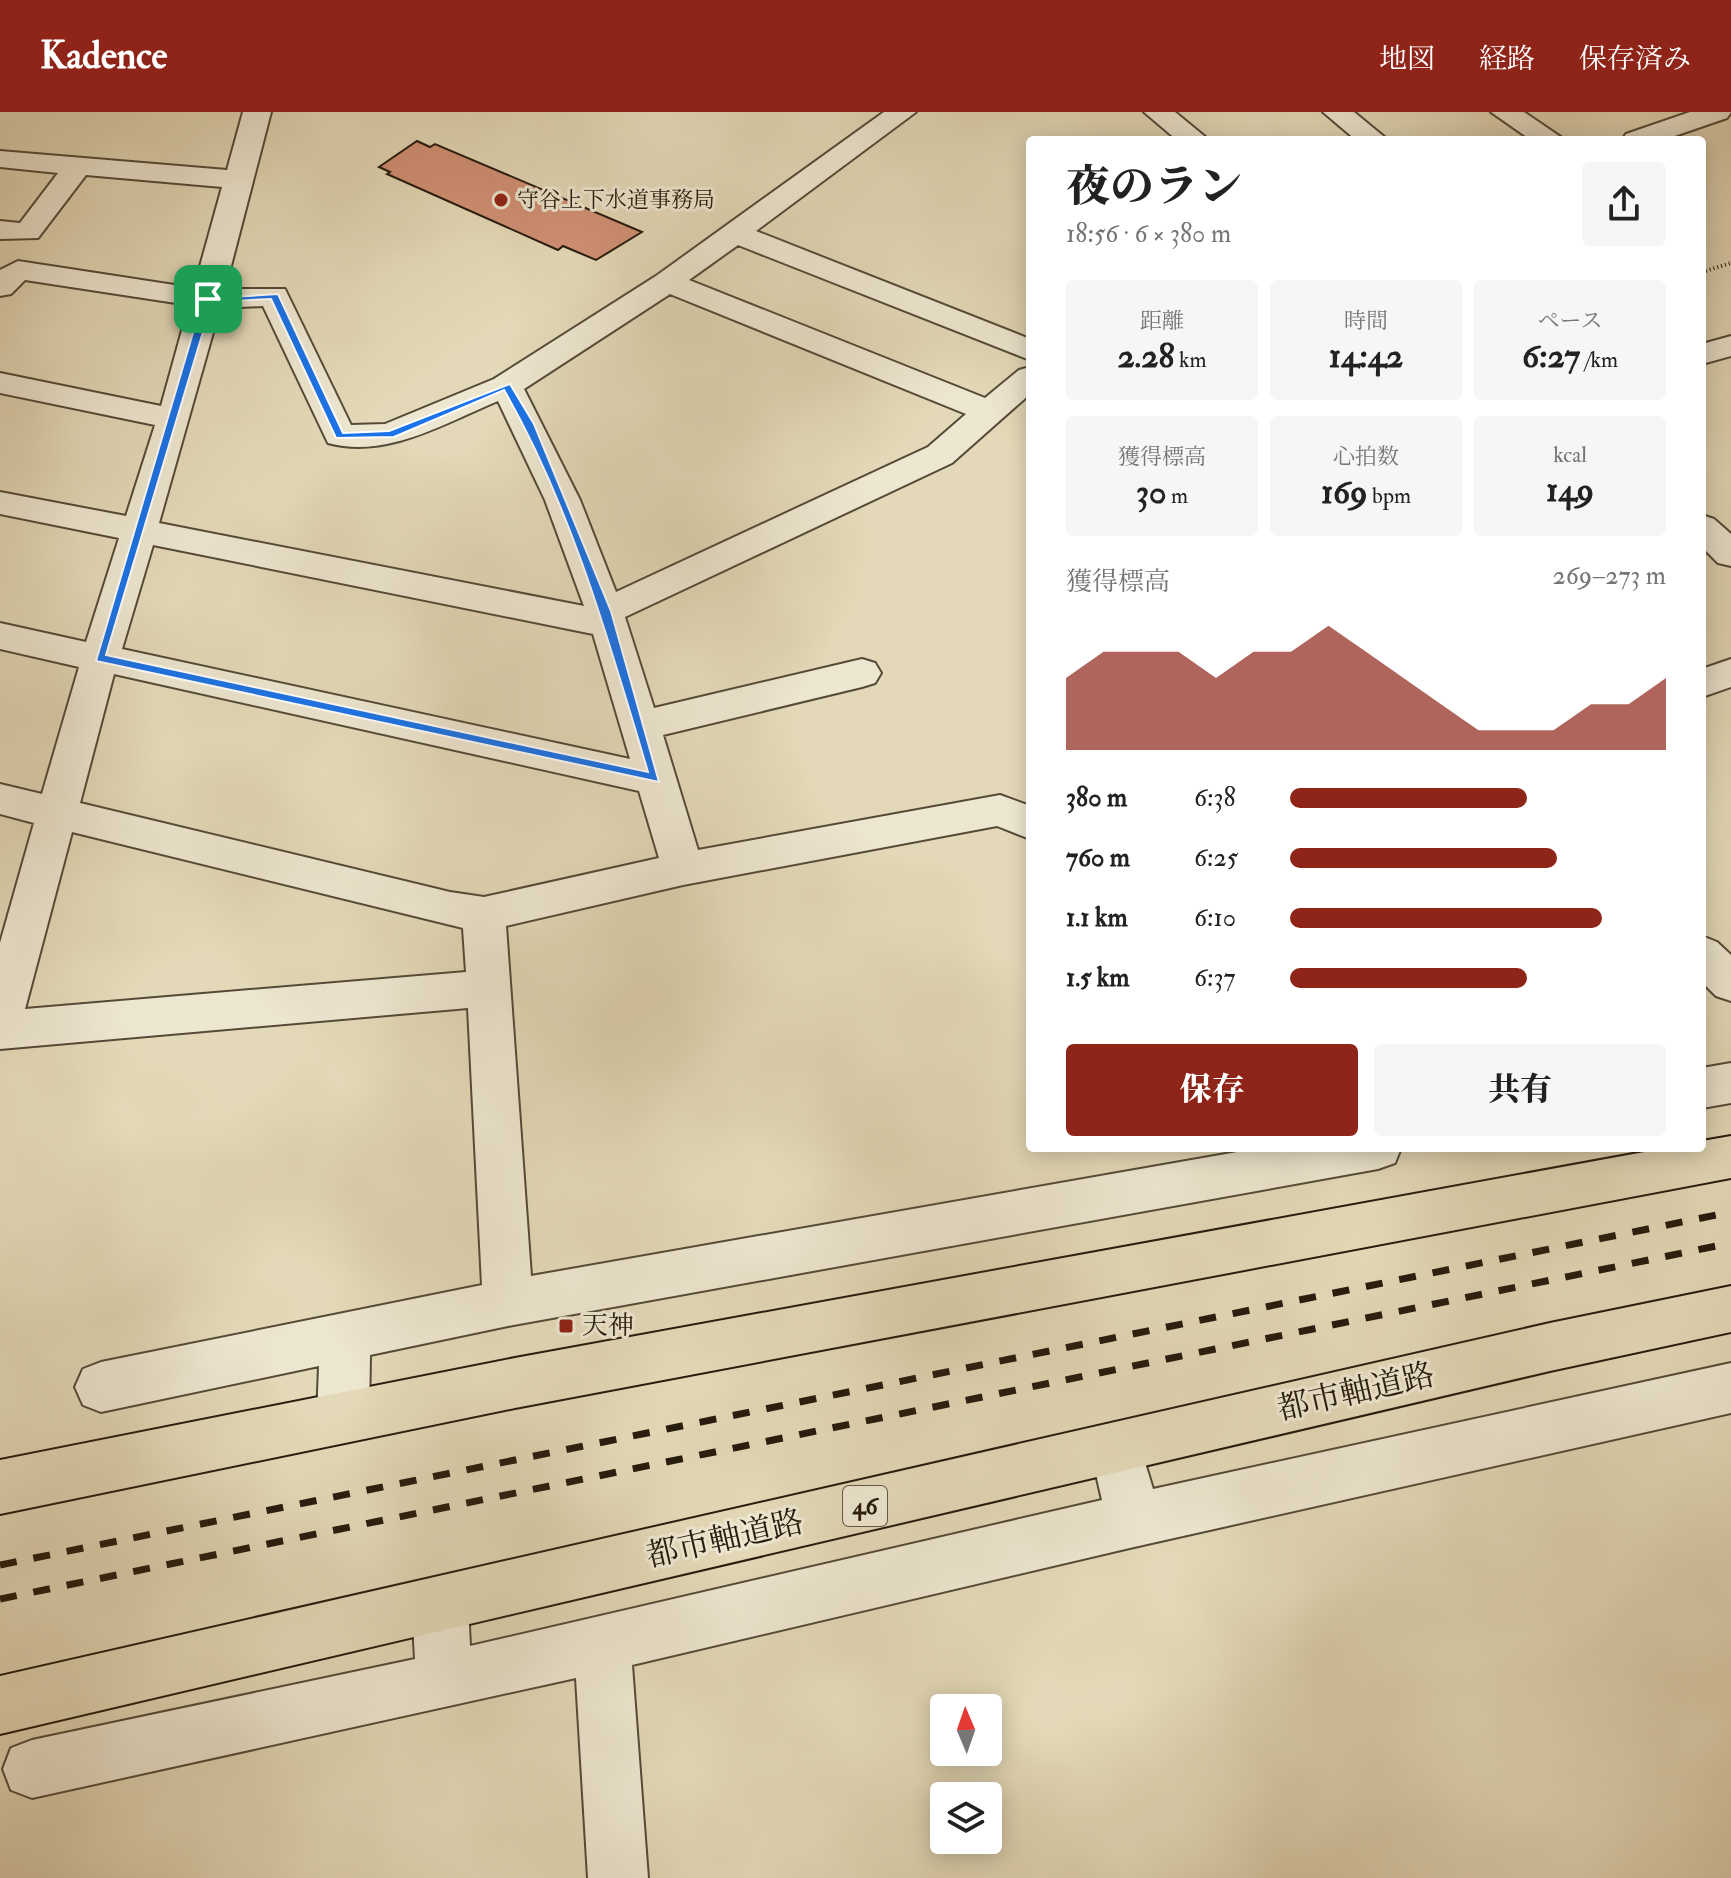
<!DOCTYPE html>
<html lang="ja">
<meta charset="utf-8">
<style>
body{margin:0;font-family:"IM FELL Double Pica","Noto Serif JP",serif;background:#f6f6f6;color:#222;height:100vh;display:flex;flex-direction:column;font-size:30px;white-space:nowrap}
*{box-sizing:border-box;margin:0}
p{font-size:26px;color:#767676}
.icon{flex:none;width:44px;height:44px;fill:none;stroke:currentColor;stroke-width:2;stroke-linecap:round;stroke-linejoin:round}
.map{position:relative;flex:1;overflow:hidden}
.drawer{position:absolute;left:1026px;top:24px;width:680px;height:1016px;display:flex;flex-direction:column;background:#fff;border-radius:8px;box-shadow:0 4px 20px #0003}
.drawer>*{flex:none}
.needle{width:52px;rotate:358deg}
.controls{position:absolute;left:930px;top:1582px;display:grid;gap:16px}
.controls a{display:grid;place-items:center;width:72px;height:72px;border-radius:8px;background:#fff;box-shadow:0 4px 20px #0003;font-size:40px}
.pin{position:absolute;display:grid;place-items:center;width:68px;height:68px;color:#fff;margin:-34px;border-radius:16px;box-shadow:0 4px 12px #0006}
.round{display:grid;place-items:center;flex:none;width:84px;height:84px;border-radius:8px;background:#f6f6f6}
.summary{display:flex;align-items:center;justify-content:space-between;height:136px;padding:0 40px}
h1{font-size:44px;font-weight:800;line-height:60px}
.figures{display:grid;grid-template-columns:repeat(3,1fr);gap:12px;height:136px;padding:8px 40px}
.figures div{display:grid;align-content:center;border-radius:8px;background:#f6f6f6;text-align:center}
.figures b{font-size:34px;font-weight:800}
.figures small{font-size:22px;font-weight:400}
.figures p{font-size:22px}
.chart{height:224px;padding:16px 40px}
.chart p{display:flex;justify-content:space-between}
.chart svg{width:100%;height:144px;margin-top:8px;fill:#8f2418;opacity:.7}
.button{display:flex;gap:16px;margin-top:auto;padding:16px 40px}
.button a{flex:1;height:92px;border-radius:8px;background:#8f2418;color:#fff;font-size:32px;font-weight:800;line-height:92px;text-align:center}
.button a+a{background:#f6f6f6;color:#222}
ul{padding:0 40px;list-style:none;font-size:26px}
li{display:grid;grid-template-columns:128px 96px 1fr;align-items:center;height:60px}
li i{height:20px;border-radius:10px;background:#8f2418}
header{display:flex;align-items:center;gap:48px;box-sizing:border-box;height:112px;padding:0 40px;background:#8f2418;color:#fff}
header strong{font-size:38px}
nav{display:flex;gap:44px;margin-inline-start:auto;font-size:28px}
.map>svg:first-child{display:block}
.building{fill:#d19075;stroke:#261b0d;stroke-width:2}
.lines{fill:none;stroke-linecap:round;stroke-linejoin:round}
.minor-casing{stroke:#554a38;stroke-width:4}
.major-casing{stroke:#261b0d;stroke-width:4}
.path{stroke:#261b0d;stroke-width:4;stroke-dasharray:1 3;stroke-linecap:butt}
.minor{fill:#ede6d0;fill-rule:evenodd}
.major{fill:#e3d8b7;fill-rule:evenodd}
.rail{stroke:#261b0d;stroke-width:7;stroke-dasharray:17 17;stroke-linecap:butt}
.route{fill:#1a73e8;stroke:#fff;stroke-width:2;fill-rule:evenodd}
.poi-dot{fill:#8f2418;stroke:#ede6d0;stroke-width:3}
.labels{text-anchor:middle;dominant-baseline:central;stroke-width:6;stroke-linejoin:round;paint-order:stroke}
.far-poi-label{font-size:22px;fill:#261b0d;stroke:#ede6d0;text-anchor:start}
.shield{fill:#ede6d0;stroke:#625848;stroke-width:2}
.shield-label{font-size:24px;font-weight:bold;fill:#261b0d}
.poi-label{font-size:26px;fill:#261b0d;stroke:#ede6d0;text-anchor:start}
.near-street-label{font-size:32px;fill:#261b0d;stroke:#ede6d0}
</style>
<header>
<strong>Kadence</strong>
<nav><a>地図</a><a>経路</a><a>保存済み</a></nav>
</header>
<div class="map">
<svg width="1731" height="1766" viewBox="0 0 1731 1766">
<rect width="100%" height="100%" fill="#e3d8b7"/>
<filter id="stains"><feTurbulence type="fractalNoise" baseFrequency=".0025" numOctaves="4"/><feColorMatrix values="0 0 0 0 .2 0 0 0 0 .09 0 0 0 0 .02 0 0 0 .5 -.17"/></filter>
<radialGradient id="worn" r=".72"><stop offset=".6" stop-color="#630" stop-opacity="0"/><stop offset="1" stop-color="#630" stop-opacity=".3"/></radialGradient>
<path class="building" d="M417,29l13,6 5,-3 207,88 -46,28 -33,-14 -5,4 -171,-76 3,-2 -11,-5z"/>
<g class="lines">
<defs>
<path id="minor" d="M243,0h28l-46,177h60l66,136 34,-1 109,-45 162,-103 228,-164h32l-160,119 274,108v21l-292,-115 -49,35 296,118 34,-28 11,-3v27l-78,69 -327,154 29,91 208,-49 13,4 6,10 -6,10 -13,4 -199,48 35,115 302,-55 30,11v33l-33,-13 -314,59 -177,41 25,350 729,-128h141l-6,15 -17,6 -870,157 -138,29 -1,63 -8,18 -18,7 -18,-7 -8,-18 2,-52 -218,46 -18,-7 -8,-18 8,-18 18,-7 381,-77 -14,-277 -468,41v-106l34,-120 -34,-9v-30l42,10 37,-127 -79,-18v-26l86,19 33,-104 -119,-24v-22l126,24 29,-91 -155,-32v-20l161,33 28,-101 -164,-25 -14,14 -11,2v-26l18,-9 176,27 28,-101 -136,-12 -48,63 -38,1v-18l20,2 38,-50 -58,-6v-16l227,19zM670,182l296,120 -38,33 -312,145 -36,-92 -56,-111zM263,194l65,137c59,16 117,-20 170,-42l47,99 39,106 -425,-83 61,-215zM153,433l440,89 37,125 -508,-110zM114,562l525,117 20,67 -175,39 -34,-5 -370,-89zM72,720l391,96 3,44 -441,37z
M1144,0h31l34,28h-32z
M1323,0h31l34,28h-32z
M1491,0h33l41,28h-34z
M1690,0h41l-4,6 -64,22h-41l4,-6z
M1731,224v20l-29,8v-20z
M1702,403l12,4 17,15v32l-13,-3 -16,-16z
M1731,547v28l-29,10v-28z
M1702,824l15,6 14,13v46l-15,-5 -14,-14z
M1731,951v40l-29,5v-40z
M1731,1251v50l-597,134 -502,118 16,213h-60l-12,-200 -544,120 -21,-8 -8,-21 8,-21 21,-8 383,-81 -3,-54 8,-20 20,-8 20,8 8,20 2,41 632,-146 -12,-52 7,-18 19,-8 19,8 18,59z"/>
<path id="major" d="M1731,1024v42l-1216,230 -515,106v-54l515,-102 1151,-210h36v-7z
M1731,1174v46l-181,39 -1550,363v-58l1550,-353z"/>
</defs>
<use href="#minor" class="minor-casing"/>
<use href="#major" class="major-casing"/>
<path class="path" d="M1702,160l29,-9"/>
<use href="#minor" class="minor"/>
<use href="#major" class="major"/>
<path class="rail" d="M0,1453l1731,-353
M0,1487l1731,-356"/>
</g>
<path class="route" d="M278,182l65,139 46,-2 121,-47 24,40 77,187 48,171 -563,-121 107,-362zM271,187l65,139 58,-1 110,-47c67,116 106,255 144,382l-542,-117 106,-353z"/>
<g class="poi-dot">
<circle cx="501" cy="88" r="8"/>
<rect x="558" y="1206" width="16" height="16" rx="4"/>
</g>
<g class="labels">
<g class="far-poi-label">
<text x="517" y="88">守谷上下水道事務局</text>
</g>
<rect class="shield" x="843" y="1374" width="44" height="40" rx="6"/>
<g class="shield-label">
<text x="865" y="1394">46</text>
</g>
<g class="poi-label">
<text x="582" y="1214">天神</text>
</g>
<g class="near-street-label">
<text transform="translate(1356 1280) rotate(-13)">都市軸道路</text>
<text transform="translate(725 1427) rotate(-13)">都市軸道路</text>
</g>
</g>
<rect width="100%" height="100%" filter="url(#stains)"/>
<rect width="100%" height="100%" fill="url(#worn)"/>
</svg>
<div class="controls">
<a><svg class="needle" viewBox="-14 -14 28 28"><path d="M0-13l5 13h-10z" fill="#e53935"/><path d="M0 13l5-13h-10z" fill="#767676"/></svg></a>
<a><svg class="icon" aria-label="layers" viewBox="0 0 24 24"><path d="M12 4l9 5-9 5-9-5zM3 14l9 5 9-5"/></svg></a>
</div>
<div class="pin" style="left:208px;top:187px;background:#1e9e55"><svg class="icon" aria-label="arrive" viewBox="0 0 24 24"><path d="M6 21V4h12l-3 4 3 4H6"/></svg></div>
<section class="drawer">
<div class="summary"><div><h1>夜のラン</h1><p>18:56 · 6 × 380 m</p></div><a class="round"><svg class="icon" aria-label="share" viewBox="0 0 24 24"><path d="M12 15V3M7 8l5-5 5 5M5 13v7h14v-7"/></svg></a></div>
<div class="figures">
<div><p>距離</p><b>2.28<small> km</small></b></div>
<div><p>時間</p><b>14:42</b></div>
<div><p>ペース</p><b>6:27<small> /km</small></b></div>
</div>
<div class="figures">
<div><p>獲得標高</p><b>30<small> m</small></b></div>
<div><p>心拍数</p><b>169<small> bpm</small></b></div>
<div><p>kcal</p><b>149</b></div>
</div>
<div class="chart"><p><span>獲得標高</span>269–273 m</p>
<svg viewBox="0 0 160 44" preserveAspectRatio="none"><path d="M0 44V22L10 14L20 14L30 14L40 22L50 14L60 14L70 6L80 14L90 22L100 30L110 38L120 38L130 38L140 30L150 30L160 22V44z"/></svg>
</div>
<ul>
<li><b>380 m</b>6:38<i style="width:63%"></i></li>
<li><b>760 m</b>6:25<i style="width:71%"></i></li>
<li><b>1.1 km</b>6:10<i style="width:83%"></i></li>
<li><b>1.5 km</b>6:37<i style="width:63%"></i></li>
</ul>
<div class="button"><a>保存</a><a>共有</a></div>
</section>
</div>
